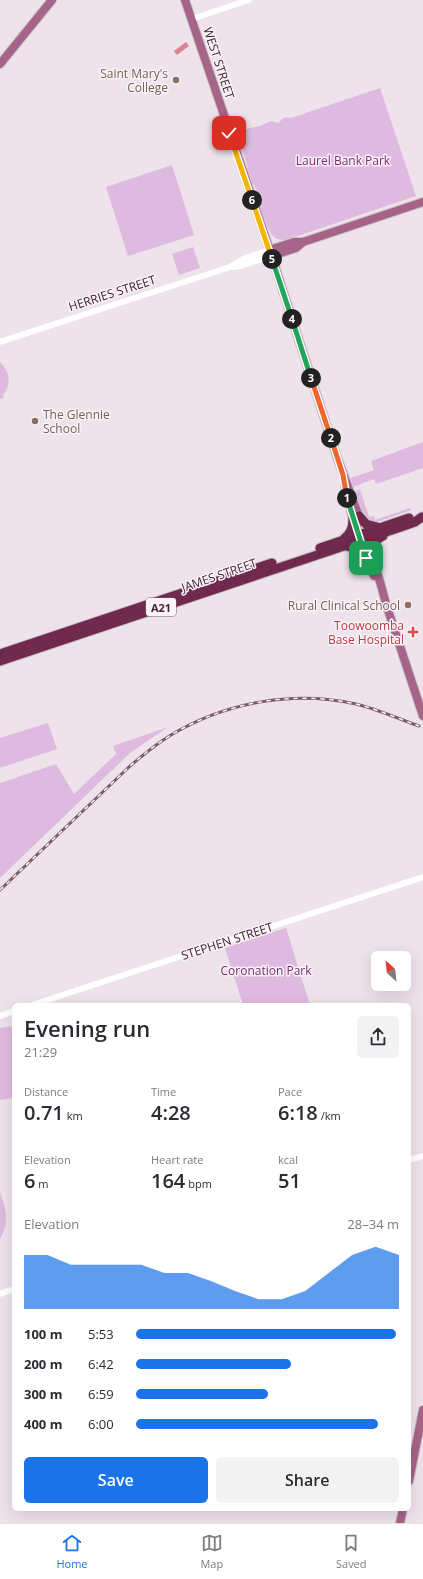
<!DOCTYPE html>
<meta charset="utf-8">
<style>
body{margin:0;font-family:"Open Sans",sans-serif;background:#f2f2f3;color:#2b2b33;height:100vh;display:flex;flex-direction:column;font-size:15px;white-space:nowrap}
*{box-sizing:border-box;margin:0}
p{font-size:13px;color:#7c7c81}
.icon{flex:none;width:22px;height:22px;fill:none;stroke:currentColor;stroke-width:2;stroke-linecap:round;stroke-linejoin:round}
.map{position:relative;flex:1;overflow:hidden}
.drawer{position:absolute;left:12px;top:1003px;width:399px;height:508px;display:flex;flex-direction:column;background:#fff;border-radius:6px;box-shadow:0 4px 16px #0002}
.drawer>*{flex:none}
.needle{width:26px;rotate:333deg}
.buttons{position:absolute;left:371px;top:951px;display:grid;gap:8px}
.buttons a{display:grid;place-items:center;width:40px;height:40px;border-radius:6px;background:#fff;box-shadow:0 4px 16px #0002;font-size:20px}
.pin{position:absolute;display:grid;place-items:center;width:34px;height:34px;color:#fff;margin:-17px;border-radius:8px;box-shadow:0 2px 6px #0006}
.km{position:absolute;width:20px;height:20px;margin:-10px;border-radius:50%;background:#222;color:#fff;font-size:11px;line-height:20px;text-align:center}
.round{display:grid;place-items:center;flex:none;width:42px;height:42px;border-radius:6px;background:#f2f2f3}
.summary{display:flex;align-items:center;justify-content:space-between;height:68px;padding:0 12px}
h1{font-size:22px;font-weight:600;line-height:30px}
.metrics{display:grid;grid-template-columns:repeat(3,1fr);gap:6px;height:68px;padding:4px 12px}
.metrics div{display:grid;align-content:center}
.metrics b{font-size:20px;font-weight:600}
.metrics small{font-size:11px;font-weight:400}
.metrics p{font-size:11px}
.chart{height:112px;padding:8px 12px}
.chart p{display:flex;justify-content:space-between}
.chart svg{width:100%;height:72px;margin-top:4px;fill:#1a73e8;opacity:.7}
.cta{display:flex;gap:8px;margin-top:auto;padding:8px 12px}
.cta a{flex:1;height:46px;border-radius:6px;background:#1a73e8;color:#fff;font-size:16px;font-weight:600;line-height:46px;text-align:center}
.cta a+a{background:#f2f2f3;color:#2b2b33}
ul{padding:0 12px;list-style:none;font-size:13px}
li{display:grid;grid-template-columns:64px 48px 1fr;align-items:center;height:30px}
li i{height:10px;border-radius:5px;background:#1a73e8}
.tabs{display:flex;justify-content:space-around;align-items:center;height:56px;border-top:1px solid #e1e1e2;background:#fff;font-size:11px;color:#7c7c81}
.tabs a{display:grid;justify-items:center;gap:2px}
.tabs .selected{color:#1a73e8}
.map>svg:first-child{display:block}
.green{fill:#dfbae0}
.water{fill:#d68692}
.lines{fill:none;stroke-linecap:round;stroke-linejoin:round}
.major-casing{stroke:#cac1c6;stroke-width:10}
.highway-casing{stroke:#cac1c6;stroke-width:11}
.minor{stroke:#fff;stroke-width:6}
.major{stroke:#a66489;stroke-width:8}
.highway{stroke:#6f2a4d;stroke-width:9}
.rail-casing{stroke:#7c5b6e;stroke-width:3}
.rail{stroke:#faf3f8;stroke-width:1.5;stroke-dasharray:4.5;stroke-linecap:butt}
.split-1-casing{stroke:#fff;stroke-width:8}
.split-2-casing{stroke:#fff;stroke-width:8}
.split-3-casing{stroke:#fff;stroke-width:8}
.split-4-casing{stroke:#fff;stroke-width:8}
.split-5-casing{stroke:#fff;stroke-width:8}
.split-6-casing{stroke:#fff;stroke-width:8}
.split-7-casing{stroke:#fff;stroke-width:8}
.split-1{stroke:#22a559;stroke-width:5}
.split-2{stroke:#f0652b;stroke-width:5}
.split-3{stroke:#f0652b;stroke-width:5}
.split-4{stroke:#22a559;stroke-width:5}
.split-5{stroke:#22a559;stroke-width:5}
.split-6{stroke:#f5b400;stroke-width:5}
.split-7{stroke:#f5b400;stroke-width:5}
.education-dot{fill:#8d6e63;stroke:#faf3f8;stroke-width:1.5}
.health-dot{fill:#e0444e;stroke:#faf3f8;stroke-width:1.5}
.labels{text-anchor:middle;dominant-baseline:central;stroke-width:3;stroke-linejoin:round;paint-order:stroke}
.shield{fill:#faf3f8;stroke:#78606e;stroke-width:1}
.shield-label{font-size:11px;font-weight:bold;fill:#402133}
.street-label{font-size:12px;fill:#402133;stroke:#faf3f8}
.education-label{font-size:12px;fill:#785e54;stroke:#faf3f8;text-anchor:end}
.park-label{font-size:12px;fill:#7a2873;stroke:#faf3f8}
.health-label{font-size:12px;fill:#be3a42;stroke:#faf3f8;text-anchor:end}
</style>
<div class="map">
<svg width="423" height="1523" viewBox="0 0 423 1523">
<rect width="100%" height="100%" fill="#eee2eb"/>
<path class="green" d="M380,88l36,108 -130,44c-5,0 -9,0 -12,-3 -7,-6 -15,-32 -18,-41l2,-1 -4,-11 -1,1 -6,-16 1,-1 -8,-26 -4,-5 1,-2h3l4,-5 6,-2 10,-2 11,-5 7,2 7,-6 6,1z
M172,165l22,70 -66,21 -22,-69z
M193,247l7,21 -21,7 -7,-21z
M0,362c10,10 12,22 3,33l1,3 -4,1z
M423,442v26l-47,16 -2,-5 -21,8 -2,-9 23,-8 -3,-9z
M360,489l9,28 5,-1 1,4 35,-12 1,2 -34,12 -8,-1 -8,-11 -6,-19z
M48,723l9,26 -57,19v-30z
M168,727l-38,26 -130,125v-95l56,-19 18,30 42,-40 -3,-8z
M286,928l24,77h-67l-18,-57z
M14,1026v72l-14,2v-72z
M0,1192c6,17 10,30 0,47z"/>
<path class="water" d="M186,42l3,4 -12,9 -3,-4z"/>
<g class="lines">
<defs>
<path id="major" d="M185,0l83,245 69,212 24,65
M0,64l52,-64
M269,250l25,-8h9l120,-40
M271,256l25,-8 7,-6
M345,486l7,29 22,61
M365,533l16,52 5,19 37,112
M409,1481l14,-71
M400,1523l3,-14"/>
<path id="highway" d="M359,516l7,8 11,3
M344,539c7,-6 9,-11 9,-21
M347,546l10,2 9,10
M320,548l89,-30
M373,557c-1,-10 0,-17 10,-21
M0,654l272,-91
M0,661l398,-133 17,-6 7,-5"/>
</defs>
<use href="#major" class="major-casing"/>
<use href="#highway" class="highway-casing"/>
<path class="minor" d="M192,19l57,-19
M232,267l9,-1 30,-10
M0,342l230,-75 13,-8 26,-9
M32,1005l391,-128
M0,1016l14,-5
M409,1160l14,-4
M0,1294l14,-5"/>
<use href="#major" class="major"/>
<use href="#highway" class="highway"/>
<defs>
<path id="rail" d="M0,890l130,-124c13,-11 26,-22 41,-31 55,-33 123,-45 185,-31 21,5 43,15 63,22"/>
</defs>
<use href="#rail" class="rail-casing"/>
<use href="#rail" class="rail"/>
</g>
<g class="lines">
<defs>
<path id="split-1" d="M347,498l19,60"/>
<path id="split-2" d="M331,438l12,37 4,23"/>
<path id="split-3" d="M311,378l20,60"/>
<path id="split-4" d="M292,319l19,59"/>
<path id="split-5" d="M272,259l20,60"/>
<path id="split-6" d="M252,200l20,59"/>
<path id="split-7" d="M229,133l23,67"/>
</defs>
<use href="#split-1" class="split-1-casing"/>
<use href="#split-2" class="split-2-casing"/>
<use href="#split-3" class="split-3-casing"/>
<use href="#split-4" class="split-4-casing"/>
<use href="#split-5" class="split-5-casing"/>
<use href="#split-6" class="split-6-casing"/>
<use href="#split-7" class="split-7-casing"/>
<use href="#split-1" class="split-1"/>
<use href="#split-2" class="split-2"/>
<use href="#split-3" class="split-3"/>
<use href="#split-4" class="split-4"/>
<use href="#split-5" class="split-5"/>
<use href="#split-6" class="split-6"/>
<use href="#split-7" class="split-7"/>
</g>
<g class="education-dot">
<circle cx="176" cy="80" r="4"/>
<circle cx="35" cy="421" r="4"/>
<circle cx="408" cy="605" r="4"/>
</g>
<path class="health-dot" d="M411 626h4v4h4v4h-4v4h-4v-4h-4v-4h4z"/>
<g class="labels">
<rect class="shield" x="146" y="598" width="30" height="18" rx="3"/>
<g class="shield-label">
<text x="161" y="607">A21</text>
</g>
<g class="street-label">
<text transform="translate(219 63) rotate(72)">WEST STREET</text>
<text transform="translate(112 293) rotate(-18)">HERRIES STREET</text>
<text transform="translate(219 575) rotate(-19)">JAMES STREET</text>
<text transform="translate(227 941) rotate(-18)">STEPHEN STREET</text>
</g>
<g class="education-label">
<text x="168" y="73">Saint Mary's<tspan x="168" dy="14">College</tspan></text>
<text x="43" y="414" text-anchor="start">The Glennie<tspan x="43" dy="14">School</tspan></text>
<text x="400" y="605">Rural Clinical School</text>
</g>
<g class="park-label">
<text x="343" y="160">Laurel Bank Park</text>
<text x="266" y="970">Coronation Park</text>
</g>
<g class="health-label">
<text x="404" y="625">Toowoomba<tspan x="404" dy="14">Base Hospital</tspan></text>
</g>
</g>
</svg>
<div class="buttons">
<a><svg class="needle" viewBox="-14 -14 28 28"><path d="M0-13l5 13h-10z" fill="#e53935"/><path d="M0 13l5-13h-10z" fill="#7c7c81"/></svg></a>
</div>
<div class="pin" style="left:366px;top:558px;background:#1e9e55"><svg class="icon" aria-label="arrive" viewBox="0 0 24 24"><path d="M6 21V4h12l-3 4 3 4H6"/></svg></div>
<div class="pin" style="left:229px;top:133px;background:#d93025"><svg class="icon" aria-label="check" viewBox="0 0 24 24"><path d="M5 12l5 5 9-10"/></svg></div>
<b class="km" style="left:347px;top:498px">1</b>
<b class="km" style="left:331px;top:438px">2</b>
<b class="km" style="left:311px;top:378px">3</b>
<b class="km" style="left:292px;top:319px">4</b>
<b class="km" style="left:272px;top:259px">5</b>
<b class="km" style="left:252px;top:200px">6</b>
<section class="drawer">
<div class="summary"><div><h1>Evening run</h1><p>21:29</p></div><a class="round"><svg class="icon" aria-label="share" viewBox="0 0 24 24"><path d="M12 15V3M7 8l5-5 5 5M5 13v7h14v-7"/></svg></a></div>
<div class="metrics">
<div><p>Distance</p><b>0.71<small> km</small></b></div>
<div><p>Time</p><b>4:28</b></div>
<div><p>Pace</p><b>6:18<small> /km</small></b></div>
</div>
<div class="metrics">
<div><p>Elevation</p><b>6<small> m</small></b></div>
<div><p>Heart rate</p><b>164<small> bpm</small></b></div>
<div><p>kcal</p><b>51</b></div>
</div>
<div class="chart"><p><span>Elevation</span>28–34 m</p>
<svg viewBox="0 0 160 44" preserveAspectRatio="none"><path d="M0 44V11L10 11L20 17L30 17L40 17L50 17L60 22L70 22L80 27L90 33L100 38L110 38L120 33L130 22L140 11L150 6L160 11V44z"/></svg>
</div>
<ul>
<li><b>100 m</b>5:53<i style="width:99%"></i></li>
<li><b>200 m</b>6:42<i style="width:59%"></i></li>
<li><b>300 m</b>6:59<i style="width:50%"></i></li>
<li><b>400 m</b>6:00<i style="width:92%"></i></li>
</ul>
<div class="cta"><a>Save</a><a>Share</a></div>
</section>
</div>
<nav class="tabs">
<a class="selected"><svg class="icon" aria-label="home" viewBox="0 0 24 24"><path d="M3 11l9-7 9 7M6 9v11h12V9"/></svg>Home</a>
<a><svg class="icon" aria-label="map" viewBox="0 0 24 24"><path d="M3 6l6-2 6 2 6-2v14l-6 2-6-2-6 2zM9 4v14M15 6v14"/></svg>Map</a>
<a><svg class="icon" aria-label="saved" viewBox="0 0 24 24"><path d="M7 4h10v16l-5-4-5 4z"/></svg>Saved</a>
</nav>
